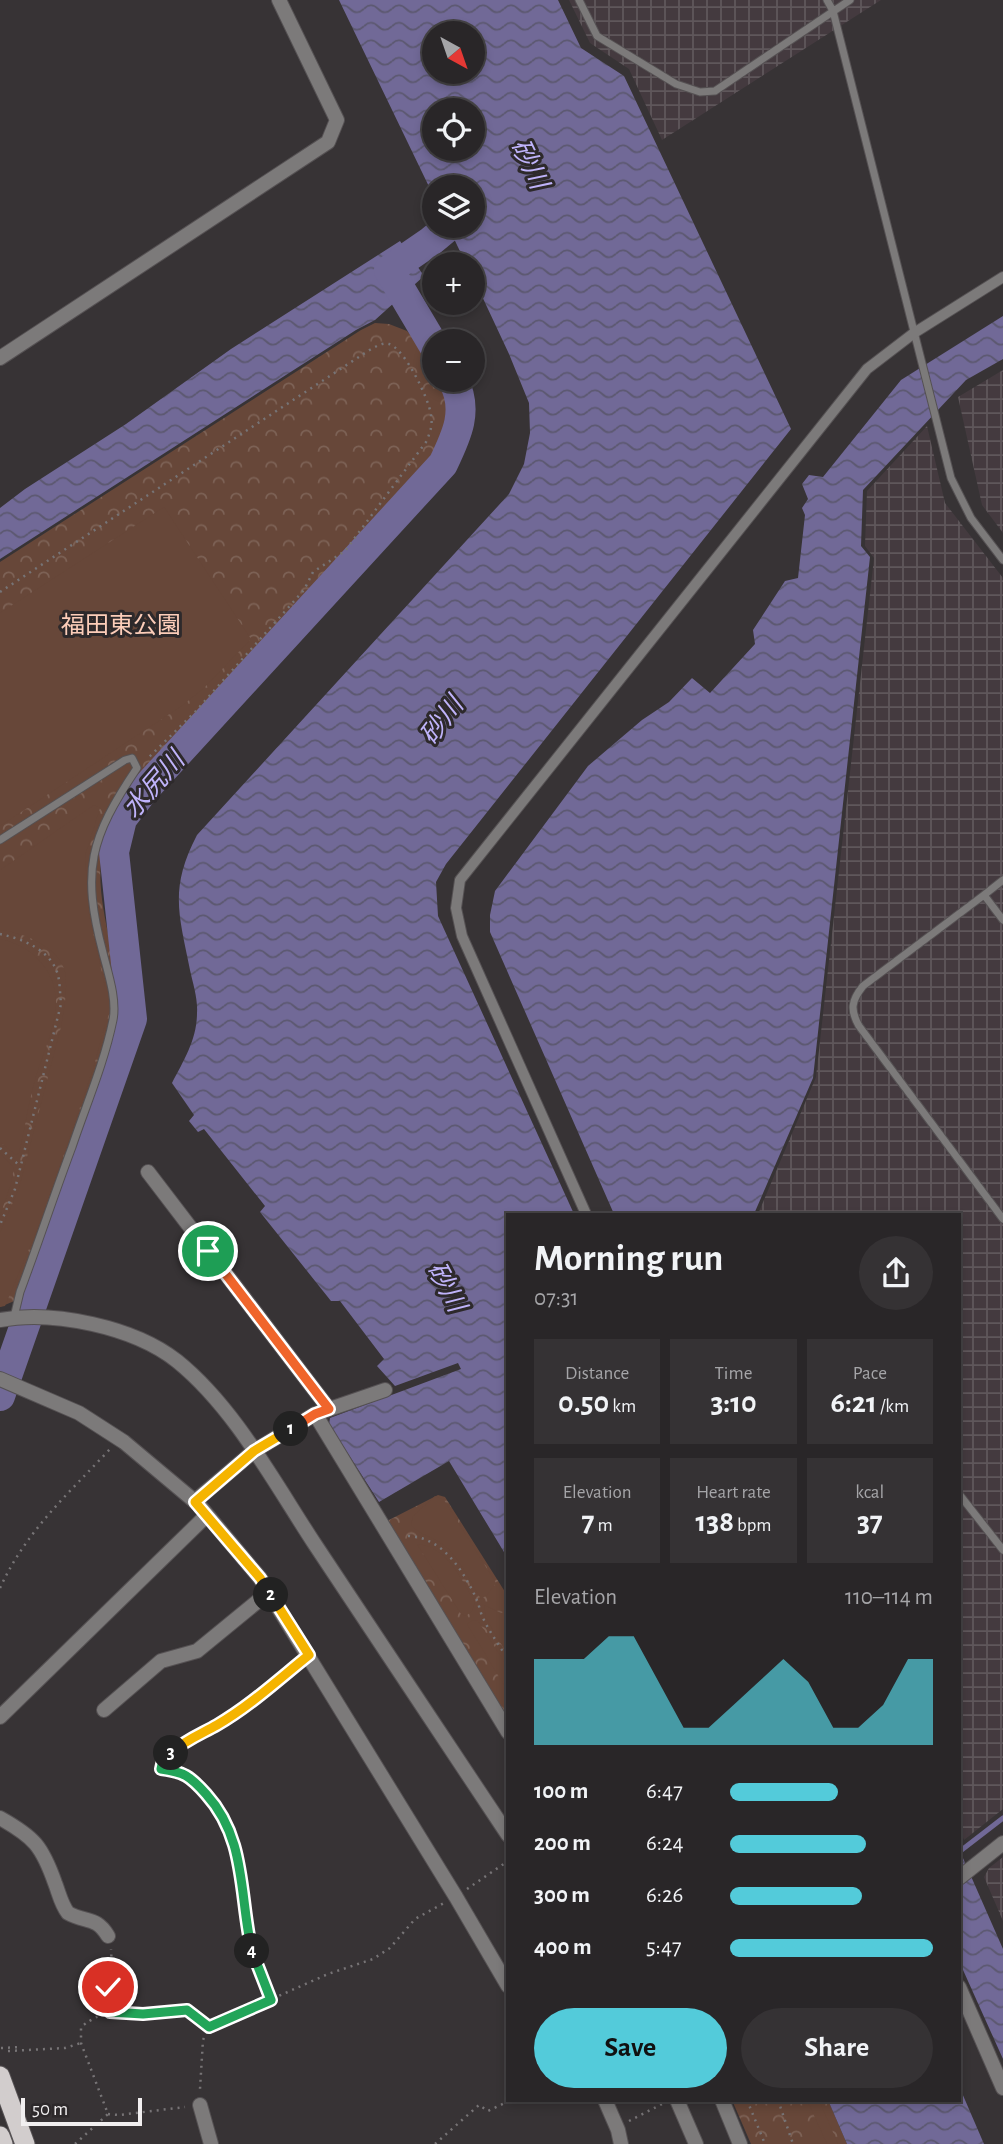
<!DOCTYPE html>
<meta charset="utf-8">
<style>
body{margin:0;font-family:"Alegreya Sans","Noto Sans JP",sans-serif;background:#353234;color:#f1f3f6;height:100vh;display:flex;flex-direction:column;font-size:26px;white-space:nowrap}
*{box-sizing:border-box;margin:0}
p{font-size:23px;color:#a5a5a8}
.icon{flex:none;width:38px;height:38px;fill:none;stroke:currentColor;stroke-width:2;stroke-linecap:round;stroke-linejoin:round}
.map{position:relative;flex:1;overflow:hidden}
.side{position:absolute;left:506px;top:1213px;width:455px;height:889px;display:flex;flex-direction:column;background:#292628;border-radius:0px;box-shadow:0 4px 10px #0003,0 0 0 2px #454345}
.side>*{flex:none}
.needle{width:46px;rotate:140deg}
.fabs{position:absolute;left:422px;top:21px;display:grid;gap:14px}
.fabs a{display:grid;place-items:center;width:63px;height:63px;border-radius:50%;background:#292628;box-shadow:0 4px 10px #0003,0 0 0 2px #454345;font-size:35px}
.scale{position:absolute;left:21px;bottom:18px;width:121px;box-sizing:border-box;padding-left:7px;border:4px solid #f1eff0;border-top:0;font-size:19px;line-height:24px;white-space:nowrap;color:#f1eff0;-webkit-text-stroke:5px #2d292b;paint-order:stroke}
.pin{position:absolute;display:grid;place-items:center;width:60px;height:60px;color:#fff;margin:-30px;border:4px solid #fff;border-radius:50%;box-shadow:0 2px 7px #0007}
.km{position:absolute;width:35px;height:35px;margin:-18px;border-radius:50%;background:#222;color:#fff;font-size:19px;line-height:35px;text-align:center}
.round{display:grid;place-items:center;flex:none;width:74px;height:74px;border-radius:37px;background:#353234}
.headline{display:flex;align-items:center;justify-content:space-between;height:119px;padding:0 28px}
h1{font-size:38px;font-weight:700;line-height:52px}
.metrics{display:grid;grid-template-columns:repeat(3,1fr);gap:10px;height:119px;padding:7px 28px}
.metrics div{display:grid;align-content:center;border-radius:0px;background:#353234;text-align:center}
.metrics b{font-size:30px;font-weight:700}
.metrics small{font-size:19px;font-weight:400}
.metrics p{font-size:19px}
.chart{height:196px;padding:14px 28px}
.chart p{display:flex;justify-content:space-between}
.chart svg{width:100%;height:126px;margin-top:7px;fill:#53cbda;opacity:.7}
.primary-button{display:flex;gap:14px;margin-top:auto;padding:14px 28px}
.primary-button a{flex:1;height:80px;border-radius:42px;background:#53cbda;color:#111;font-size:28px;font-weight:700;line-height:80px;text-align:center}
.primary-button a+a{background:#353234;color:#f1f3f6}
ul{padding:0 28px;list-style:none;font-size:23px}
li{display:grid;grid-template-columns:112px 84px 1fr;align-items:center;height:52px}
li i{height:18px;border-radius:9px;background:#53cbda}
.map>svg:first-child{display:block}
.industrial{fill:url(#industrial-grid)}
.park{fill:url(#park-crowns)}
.garden{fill:#674739}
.water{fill:url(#water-waves);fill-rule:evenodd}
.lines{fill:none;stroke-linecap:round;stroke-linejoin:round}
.stream{stroke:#716997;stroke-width:5}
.river{stroke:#716997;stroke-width:30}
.service-casing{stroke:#555153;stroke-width:9}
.pedestrian-casing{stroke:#555153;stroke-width:12}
.minor-casing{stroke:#555153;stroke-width:16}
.tertiary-casing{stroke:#555153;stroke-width:16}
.trunk-casing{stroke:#555153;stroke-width:21}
.path{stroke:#777476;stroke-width:2.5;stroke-dasharray:2 5;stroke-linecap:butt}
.service{stroke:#7c7a7a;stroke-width:7}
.pedestrian{stroke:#7c7a7a;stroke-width:10}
.minor{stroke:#7c7a7a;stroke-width:14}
.tertiary{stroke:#7c7a7a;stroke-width:14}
.trunk{stroke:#d2cdcd;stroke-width:19}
.split-1-casing{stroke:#fff;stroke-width:14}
.split-2-casing{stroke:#fff;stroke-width:14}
.split-3-casing{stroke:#fff;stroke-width:14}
.split-4-casing{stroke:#fff;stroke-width:14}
.split-5-casing{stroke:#fff;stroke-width:14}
.split-1{stroke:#f0652b;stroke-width:9}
.split-2{stroke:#f5b400;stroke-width:9}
.split-3{stroke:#f5b400;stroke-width:9}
.split-4{stroke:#22a559;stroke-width:9}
.split-5{stroke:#22a559;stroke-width:9}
.labels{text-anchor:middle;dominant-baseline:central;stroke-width:6;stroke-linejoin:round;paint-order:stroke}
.park-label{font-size:24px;fill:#fccdb9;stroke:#2d292b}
.water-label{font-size:26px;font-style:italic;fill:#bfb3fa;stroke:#2d292b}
</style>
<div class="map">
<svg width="1003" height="2144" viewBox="0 0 1003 2144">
<defs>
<pattern id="industrial-grid" width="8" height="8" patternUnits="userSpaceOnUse" patternTransform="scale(1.75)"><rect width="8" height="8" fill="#443a3f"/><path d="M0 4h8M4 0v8" fill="none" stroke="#5f575b"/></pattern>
<pattern id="park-crowns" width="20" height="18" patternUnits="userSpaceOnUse" patternTransform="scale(1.75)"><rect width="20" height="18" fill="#674739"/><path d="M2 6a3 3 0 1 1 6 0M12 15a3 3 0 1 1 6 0" fill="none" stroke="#7d6256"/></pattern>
<pattern id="water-waves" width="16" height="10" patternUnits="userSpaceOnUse" patternTransform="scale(1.75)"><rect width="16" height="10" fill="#716997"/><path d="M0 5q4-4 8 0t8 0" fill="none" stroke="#5c5870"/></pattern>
</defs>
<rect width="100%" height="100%" fill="#373335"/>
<path class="industrial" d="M569,0h312l-219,140 -33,-71 -39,-26z
M1003,370v163l-21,-28 -24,-108z
M927,426l18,77 58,75v1231l-39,31 -5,-13v-613h-201l58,-137 58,-519 -9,-12 2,-55z
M1003,1857v64l-19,-44 5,-9z"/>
<path class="park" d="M375,323l14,1 18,7 25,29 2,20h7l10,35 -5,31 -312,342c-7,9 -17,19 -22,30 -30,65 7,128 8,193 1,25 -17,68 -25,92 -22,62 -44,124 -64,186l-7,8 -24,10v-745l361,-232z
M438,1495l7,2 62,98v125l-120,-199z
M732,2100h96l19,44h-96z"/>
<path class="garden" d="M164,507l87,132 -47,49 -21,17 -183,121v-213z
M94,805l6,3 -15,48 4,58 16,73v38l-12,44 -51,149 -37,88 -5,1v-74l19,-45 42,-161c3,-18 7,-37 4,-55 -5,-25 -43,-40 -65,-42v-60z
M0,939c30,6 56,30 56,63 0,25 -14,53 -21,78 -7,24 -10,49 -16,73l-3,2 -16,-13z
M0,1153l14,15 -4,19 -10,28z
M435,1496l9,4 52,83 -9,12 -6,4c-11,-18 -20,-39 -36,-53 -11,-9 -25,-11 -34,-21l2,-9z
M417,1544c30,2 44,35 58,58l-3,9 -6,5 -5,-2z
M484,1605l17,8 6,-2v43l-21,-36z
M473,1620l5,1 29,45v24l-40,-66z
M807,2100h12l19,44h-11z"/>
<path class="water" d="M339,0h219l23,48 43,28 167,353 -345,435 -10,18 2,34 136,298h-66l-1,343 -58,-96 -70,41 -50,-78 1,-6 131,-49 -3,-6 -63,23 -18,-20 7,-7 -44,-58h-9l-71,-89 5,-6 -61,-77 -6,3 -9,-11 5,-6 -22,-32c12,-23 25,-44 25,-70 1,-14 -4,-29 -7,-43 -11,-56 -21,-81 7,-135l312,-341 15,-30 6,-31 -1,-30 -20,-49 -36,-77 -1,-13h-6l-18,-38h24v-39h-38v10zM434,33h38v39h-38zM434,110h38v39h-38z
M400,241l24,35 -49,44 -19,10 -356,229v-51l25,-19 101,-65 105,-75z
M1003,316v43l-37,21 -103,110 -2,56 9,11 -57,521 -59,136h-140l-124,-282v-17l5,-24 93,-125 54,-46 27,-18 23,-24 18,15 45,-49 -2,-14 32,-49 13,-3 7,-63 -3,-7 6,-9 -6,-15 7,-9 14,2 78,-97z
M959,1849l44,100v110l-44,-98z
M959,2086l25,58h-137l-19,-44h131z"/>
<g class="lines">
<path class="stream" d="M959,1852l44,-34"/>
<path class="river" d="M434,346l-45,-76 42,-29 18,-15
M0,1396l132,-377 -18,-167 8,-33 22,-29 299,-326c14,-29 26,-54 10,-84"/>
<defs>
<path id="service" d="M579,0l18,36 79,48 24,8 15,-1 135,-91
M827,0l6,11 118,467 20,40 32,42
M0,840l125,-80 7,-2 5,10c-47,70 -56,102 -34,185 5,20 14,46 10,67 -9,44 -27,85 -41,127 -18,48 -34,97 -52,145l-6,25
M1003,880l-19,15 19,25
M984,895l-121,91c-12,15 -13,24 -4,40l144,193
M959,1494l44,56"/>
<path id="pedestrian" d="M586,1214l-124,-278 -6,-28 4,-28 407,-511 47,-36 89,-56"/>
<path id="minor" d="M0,358l328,-216 9,-22 -58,-120
M148,1172l181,237
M0,1320c53,-10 134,7 177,41 57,46 97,121 137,182 65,97 129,195 194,292
M0,1379l79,34 45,29 74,62 62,74 196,319 52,89
M315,1414l193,318
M195,1501l59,-50 61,-37 70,-24
M104,1710l57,-49 36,-10 72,-59
M0,1717l207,-202
M0,1818c34,19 42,28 55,65 4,10 6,21 13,30 18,10 28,3 40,23
M605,2100l13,30 3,14
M677,2100l19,44
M722,2100l18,44
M200,2105l11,39"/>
<path id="tertiary" d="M959,1878l44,-35
M959,1987l44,101"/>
<path id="trunk" d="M0,2076l25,68
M0,2136l3,8"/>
</defs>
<use href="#service" class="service-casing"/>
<use href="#pedestrian" class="pedestrian-casing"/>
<use href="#minor" class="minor-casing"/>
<use href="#tertiary" class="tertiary-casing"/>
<use href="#trunk" class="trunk-casing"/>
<path class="path" d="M0,592l368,-241c7,-4 14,-9 21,-7 16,5 40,55 42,71 2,10 -1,18 -5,27l-81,109 -32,21 -9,18 -109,122 -48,47
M0,934c23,5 51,16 58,41 2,9 2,19 3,29l-46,185 -15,36
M0,1148l20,18
M408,1536c34,1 55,34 68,62 3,6 4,14 7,20 7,15 17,28 25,42
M0,1588c26,-57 68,-94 110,-139
M467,1889l41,-28
M272,2000c-10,-21 -19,-42 -24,-65 -10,-52 -4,-99 -42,-141 -16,-18 -22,-22 -45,-25l2,-9 14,-13 14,-10 26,-12 79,-59
M110,2012l-2,-25 4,-18 -1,-20
M209,2027l119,-53 45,-15 17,-11 25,-29 29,-16
M1,2048l21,-1
M8,2051l57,-3 16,-5
M747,2100l18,44
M778,2100l15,44
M108,2114l11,1 66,-8
M629,2121l35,-18
M75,2144l33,-30 -27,-71v-16c26,-20 33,-13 62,-13 15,-1 30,-3 44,-5l22,18 -6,13 -3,49
M435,2144l44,-39 9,6 23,-11"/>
<use href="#service" class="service"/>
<use href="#pedestrian" class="pedestrian"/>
<use href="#minor" class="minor"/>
<use href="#tertiary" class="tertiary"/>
<use href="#trunk" class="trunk"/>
</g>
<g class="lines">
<defs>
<path id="split-1" d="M208,1251l121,158 -14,5 -24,15"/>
<path id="split-2" d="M271,1595l-11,-17 -65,-76 59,-51 37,-22"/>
<path id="split-3" d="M171,1753c14,-13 30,-19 46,-28 33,-19 62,-46 92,-70l-38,-60"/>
<path id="split-4" d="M171,1753l-8,7 -2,9c23,3 29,7 45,25 41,45 33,102 46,157"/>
<path id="split-5" d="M108,1987l2,25 33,2 44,-4 22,17 62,-27 -19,-49"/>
</defs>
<use href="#split-1" class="split-1-casing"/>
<use href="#split-2" class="split-2-casing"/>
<use href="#split-3" class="split-3-casing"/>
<use href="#split-4" class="split-4-casing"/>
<use href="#split-5" class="split-5-casing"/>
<use href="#split-1" class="split-1"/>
<use href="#split-2" class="split-2"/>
<use href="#split-3" class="split-3"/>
<use href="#split-4" class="split-4"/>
<use href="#split-5" class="split-5"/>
</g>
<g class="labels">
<g class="park-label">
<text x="121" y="626">福田東公園</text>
</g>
<g class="water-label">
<text transform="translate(529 164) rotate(64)">砂川</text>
<text transform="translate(442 721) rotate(-53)">砂川</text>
<text transform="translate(154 785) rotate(-49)">水尻川</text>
<text transform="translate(446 1287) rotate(62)">砂川</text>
</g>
</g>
</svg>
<div class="fabs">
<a><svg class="needle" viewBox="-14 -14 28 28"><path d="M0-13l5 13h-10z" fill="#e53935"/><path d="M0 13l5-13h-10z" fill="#a5a5a8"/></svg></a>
<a><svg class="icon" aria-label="locate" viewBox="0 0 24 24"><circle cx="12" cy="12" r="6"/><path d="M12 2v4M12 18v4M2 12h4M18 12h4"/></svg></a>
<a><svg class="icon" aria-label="layers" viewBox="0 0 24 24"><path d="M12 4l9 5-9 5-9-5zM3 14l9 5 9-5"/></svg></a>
<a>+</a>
<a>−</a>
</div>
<div class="scale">50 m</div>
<div class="pin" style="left:208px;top:1251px;background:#1e9e55"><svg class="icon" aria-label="arrive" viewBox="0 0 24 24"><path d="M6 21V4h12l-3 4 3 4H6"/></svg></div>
<div class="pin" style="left:108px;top:1987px;background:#d93025"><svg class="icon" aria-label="check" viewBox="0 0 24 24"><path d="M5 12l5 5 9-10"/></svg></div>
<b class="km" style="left:291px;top:1429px">1</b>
<b class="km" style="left:271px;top:1595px">2</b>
<b class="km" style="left:171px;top:1753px">3</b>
<b class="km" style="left:252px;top:1951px">4</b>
<section class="side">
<div class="headline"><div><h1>Morning run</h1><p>07:31</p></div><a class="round"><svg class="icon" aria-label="share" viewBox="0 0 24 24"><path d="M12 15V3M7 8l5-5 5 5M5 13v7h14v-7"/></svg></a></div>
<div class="metrics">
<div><p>Distance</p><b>0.50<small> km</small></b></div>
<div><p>Time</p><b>3:10</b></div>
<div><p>Pace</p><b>6:21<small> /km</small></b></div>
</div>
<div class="metrics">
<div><p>Elevation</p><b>7<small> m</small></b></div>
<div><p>Heart rate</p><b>138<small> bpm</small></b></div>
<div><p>kcal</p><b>37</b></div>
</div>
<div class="chart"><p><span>Elevation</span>110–114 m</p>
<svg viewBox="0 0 160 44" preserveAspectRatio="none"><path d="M0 44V14L10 14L20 14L30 6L40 6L50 22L60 38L70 38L80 30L90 22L100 14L110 22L120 38L130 38L140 30L150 14L160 14V44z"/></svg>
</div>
<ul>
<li><b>100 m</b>6:47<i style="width:53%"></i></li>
<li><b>200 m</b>6:24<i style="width:67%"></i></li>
<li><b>300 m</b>6:26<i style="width:65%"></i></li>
<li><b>400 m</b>5:47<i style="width:100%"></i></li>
</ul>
<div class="primary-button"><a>Save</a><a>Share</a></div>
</section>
</div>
